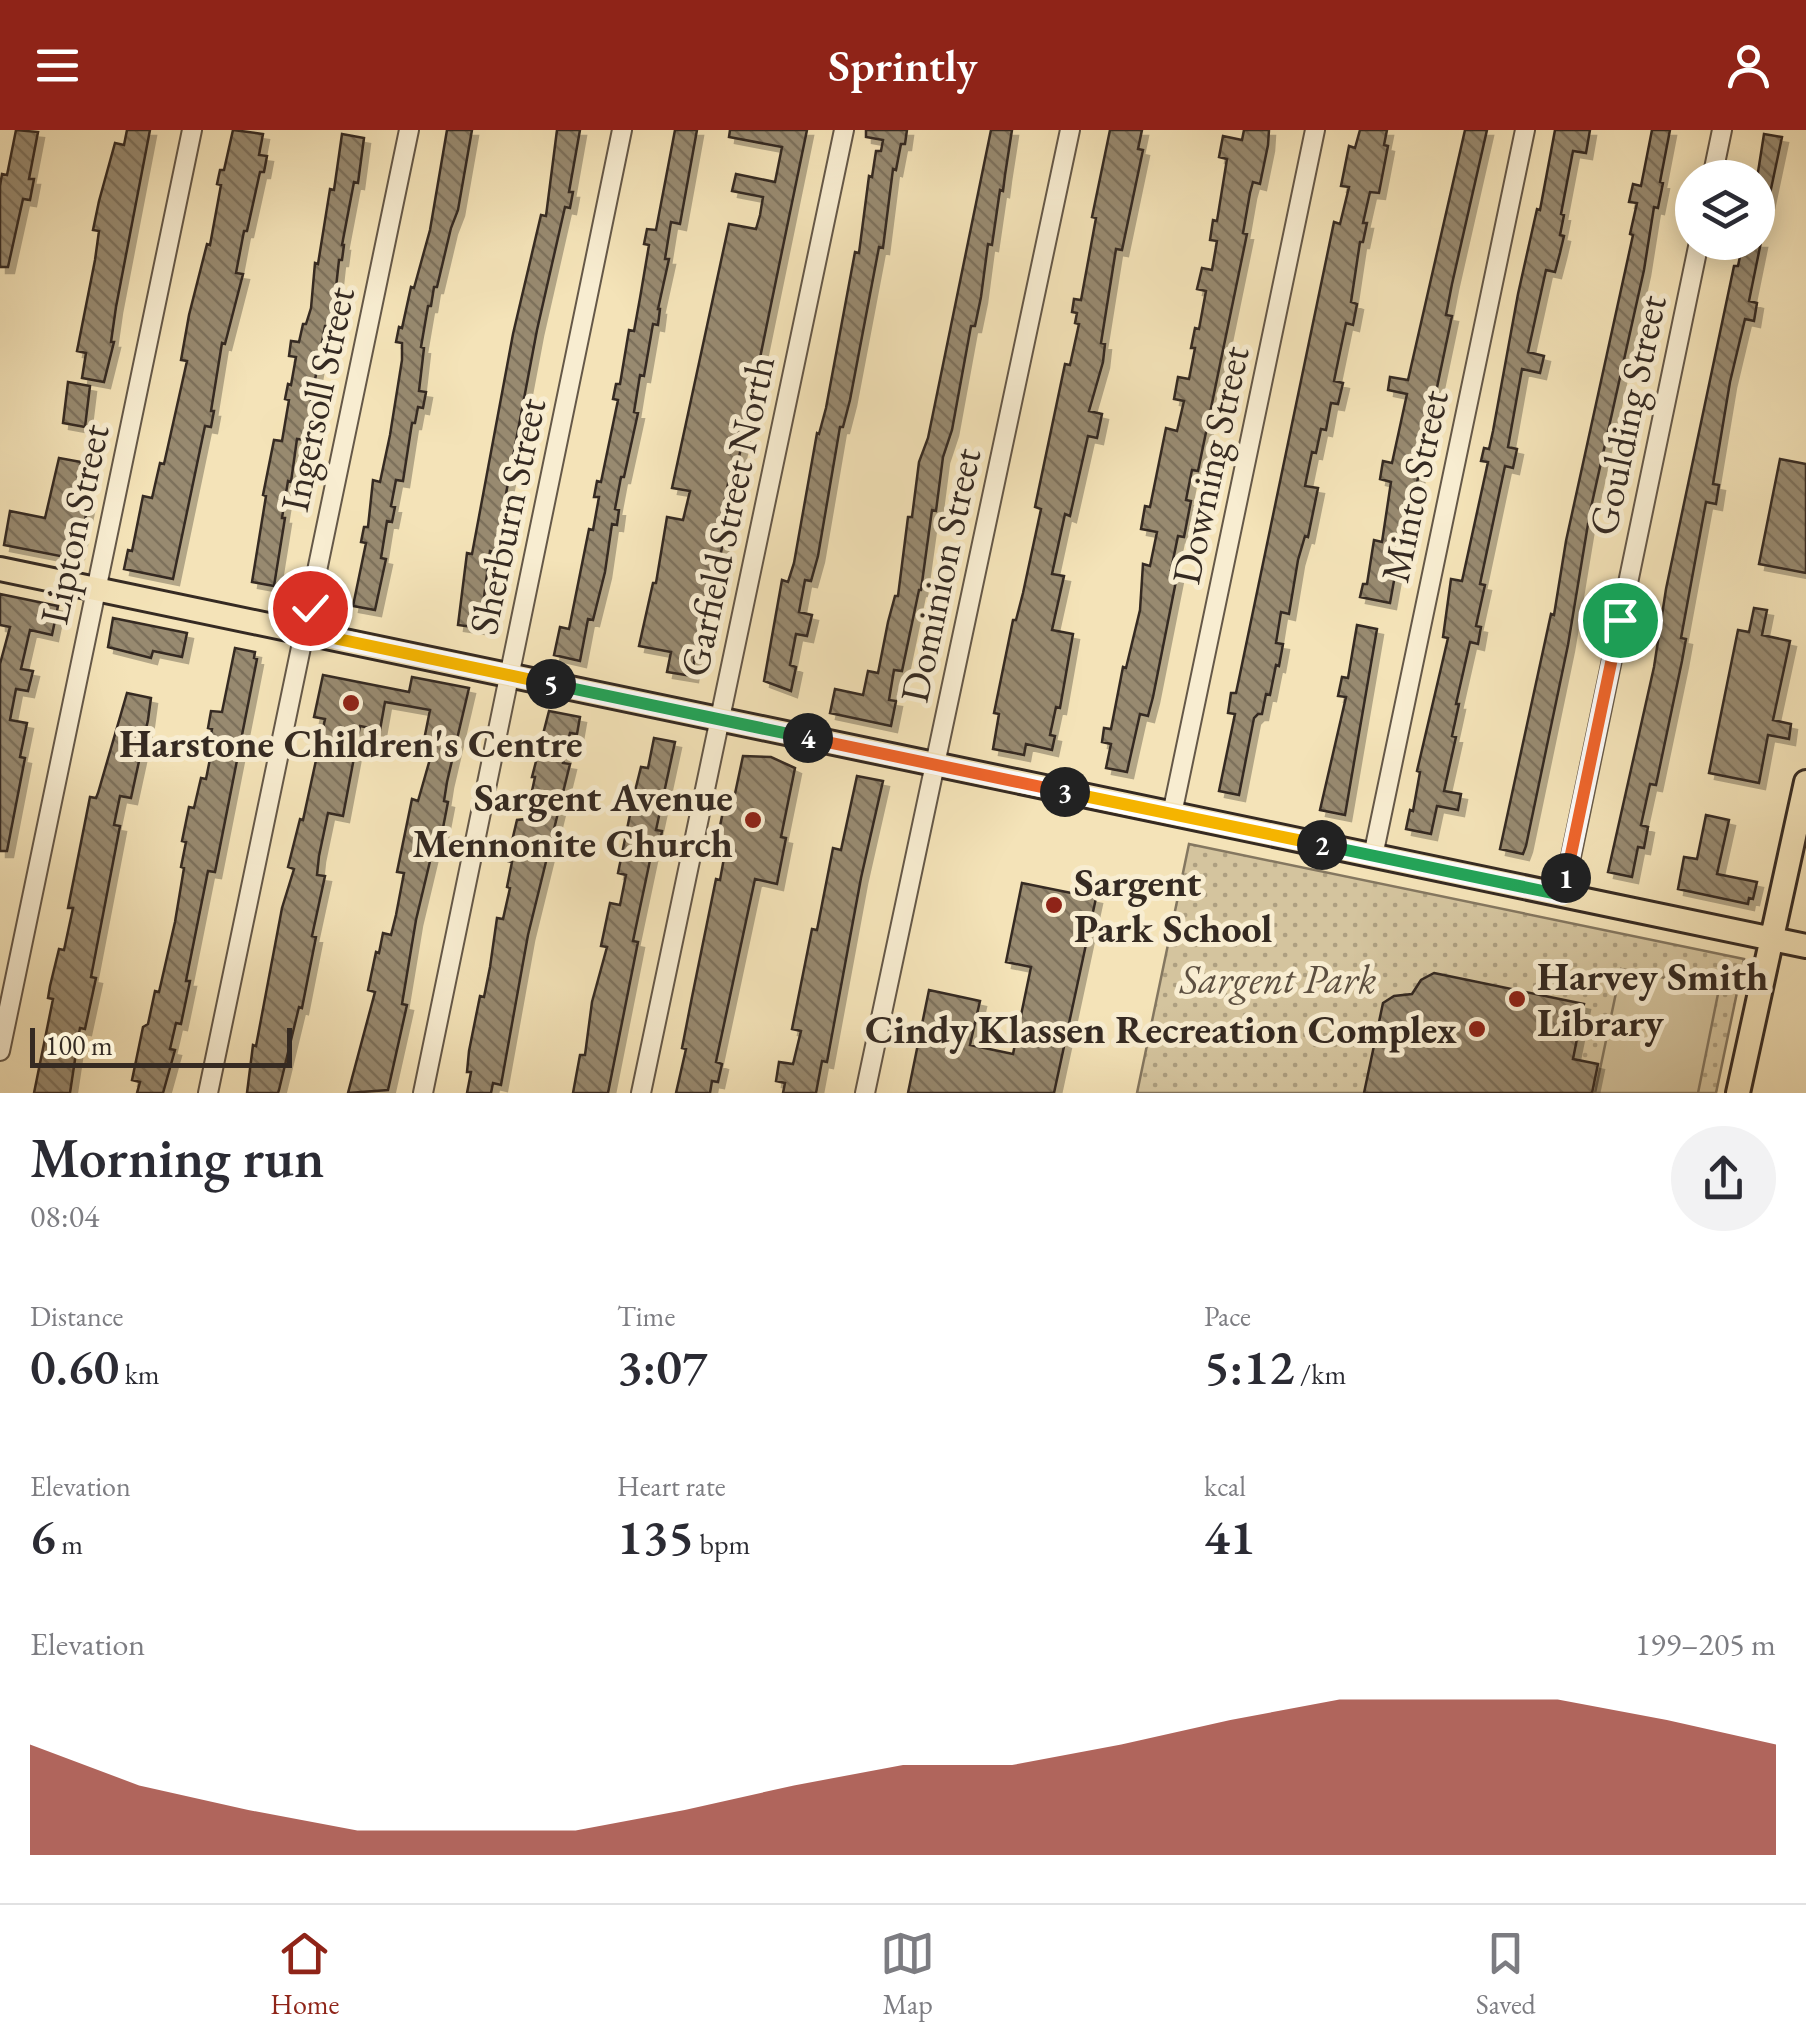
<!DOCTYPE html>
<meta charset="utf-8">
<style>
body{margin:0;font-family:"EB Garamond",serif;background:#f2f2f3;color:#2b2b33;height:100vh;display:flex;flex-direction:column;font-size:38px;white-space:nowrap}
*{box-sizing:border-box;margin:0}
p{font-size:32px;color:#7c7c81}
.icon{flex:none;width:55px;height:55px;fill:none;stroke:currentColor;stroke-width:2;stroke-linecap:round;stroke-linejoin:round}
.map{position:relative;height:963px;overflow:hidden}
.details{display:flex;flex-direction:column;background:#fff;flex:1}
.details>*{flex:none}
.tools{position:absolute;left:1675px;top:30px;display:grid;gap:20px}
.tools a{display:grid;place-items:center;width:100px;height:100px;border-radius:50%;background:#fff;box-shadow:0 5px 25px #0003;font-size:50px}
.scale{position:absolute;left:30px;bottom:25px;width:262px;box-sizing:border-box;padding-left:10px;border:5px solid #352a22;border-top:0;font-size:28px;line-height:35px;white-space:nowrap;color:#352a22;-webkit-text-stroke:8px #f8edd1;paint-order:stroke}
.pin{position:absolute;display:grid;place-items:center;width:85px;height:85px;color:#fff;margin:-42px;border:5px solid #fff;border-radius:50%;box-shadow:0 2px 10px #0007}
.km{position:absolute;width:50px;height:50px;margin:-25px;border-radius:50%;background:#222;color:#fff;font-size:28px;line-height:50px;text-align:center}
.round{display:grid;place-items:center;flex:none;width:105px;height:105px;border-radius:52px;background:#f2f2f3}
.overview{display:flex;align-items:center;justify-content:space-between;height:170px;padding:0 30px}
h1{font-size:55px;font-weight:600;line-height:75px}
.figures{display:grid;grid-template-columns:repeat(3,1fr);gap:15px;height:170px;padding:10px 30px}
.figures div{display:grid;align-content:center}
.figures b{font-size:50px;font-weight:600}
.figures small{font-size:28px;font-weight:400}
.figures p{font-size:28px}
.chart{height:280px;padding:20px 30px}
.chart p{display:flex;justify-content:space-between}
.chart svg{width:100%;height:180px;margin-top:10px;fill:#8f2418;opacity:.7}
header{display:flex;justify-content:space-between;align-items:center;height:130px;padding:0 30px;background:#8f2418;color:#fff;font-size:45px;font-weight:600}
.menu{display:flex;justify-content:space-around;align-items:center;height:140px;border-top:2px solid #e1e1e2;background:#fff;font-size:28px;color:#7c7c81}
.menu a{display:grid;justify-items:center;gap:5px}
.menu .on{color:#8f2418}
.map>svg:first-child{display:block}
.park{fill:url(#park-dots);stroke:#847760;stroke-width:2.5}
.pitch{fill:#d4c49e;stroke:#847760;stroke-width:2.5}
.building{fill:url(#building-back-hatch);stroke:#352a22;stroke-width:2.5;filter:url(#shadow)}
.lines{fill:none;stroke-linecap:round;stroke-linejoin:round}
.minor-casing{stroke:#655848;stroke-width:22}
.major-casing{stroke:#352a22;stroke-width:28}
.minor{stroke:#f8edd1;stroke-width:18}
.major{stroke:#f4e3b8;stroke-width:22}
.split-1-casing{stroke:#fff;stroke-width:20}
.split-2-casing{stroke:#fff;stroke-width:20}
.split-3-casing{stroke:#fff;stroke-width:20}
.split-4-casing{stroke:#fff;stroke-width:20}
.split-5-casing{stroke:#fff;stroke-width:20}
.split-6-casing{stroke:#fff;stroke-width:20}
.split-1{stroke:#f0652b;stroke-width:12}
.split-2{stroke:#22a559;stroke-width:12}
.split-3{stroke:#f5b400;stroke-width:12}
.split-4{stroke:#f0652b;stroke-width:12}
.split-5{stroke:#22a559;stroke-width:12}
.split-6{stroke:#f5b400;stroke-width:12}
.poi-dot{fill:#8f2418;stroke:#f8edd1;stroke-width:4}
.labels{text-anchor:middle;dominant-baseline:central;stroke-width:10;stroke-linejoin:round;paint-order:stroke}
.street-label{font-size:40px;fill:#352a22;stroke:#f8edd1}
.poi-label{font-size:40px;font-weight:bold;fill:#352a22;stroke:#f8edd1;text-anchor:end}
.park-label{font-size:40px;font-style:italic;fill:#5d5041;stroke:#f8edd1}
</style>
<header><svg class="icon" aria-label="menu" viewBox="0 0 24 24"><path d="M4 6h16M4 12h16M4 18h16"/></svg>Sprintly<svg class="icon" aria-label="person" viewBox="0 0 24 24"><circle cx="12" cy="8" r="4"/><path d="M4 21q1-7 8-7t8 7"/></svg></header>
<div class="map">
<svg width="1806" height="963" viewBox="0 0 1806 963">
<defs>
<pattern id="park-dots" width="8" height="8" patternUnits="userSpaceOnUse" patternTransform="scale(2.5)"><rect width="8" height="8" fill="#d4c49e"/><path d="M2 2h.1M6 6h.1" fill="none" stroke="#ad9f80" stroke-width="1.8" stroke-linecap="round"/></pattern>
<pattern id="building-back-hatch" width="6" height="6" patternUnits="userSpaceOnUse" patternTransform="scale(2.5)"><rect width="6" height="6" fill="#988a70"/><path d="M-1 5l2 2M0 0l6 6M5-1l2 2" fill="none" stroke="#7d715c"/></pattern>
<filter id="shadow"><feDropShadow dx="6" dy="6" stdDeviation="0" flood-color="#0004"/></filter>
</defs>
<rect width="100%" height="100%" fill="#f4e3b8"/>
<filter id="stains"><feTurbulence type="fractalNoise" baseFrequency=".002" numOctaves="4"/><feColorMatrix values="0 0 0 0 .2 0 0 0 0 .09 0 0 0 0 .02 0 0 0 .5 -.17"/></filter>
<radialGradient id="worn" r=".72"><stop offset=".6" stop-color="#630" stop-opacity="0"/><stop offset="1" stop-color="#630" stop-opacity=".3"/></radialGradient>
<path class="park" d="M1189,714l555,115 -28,134h-579z"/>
<path class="pitch" d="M1621,839l98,20 -21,104h-103z"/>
<path class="building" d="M16,0l22,2 -9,47h5l-4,21 -7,-1 -15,68h-8v-81l2,-12 5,1z
M127,0h23l-34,177 -5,35h3l-10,40 -22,-4 4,-25 -9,-2 18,-91 4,-29 -6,-1 6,-29 16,-58 9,2z
M233,0l30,4 -4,21 8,1 -3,16h-4l-13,59h-3l-8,42 7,1 -18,70 -3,-1 -11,68h3l-3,16 -6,-1 -32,153 -49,-10 4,-19 4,1 11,-55 9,2 8,-35 4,1 23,-103 -6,-1 8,-45 18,-71 3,1 11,-60 -4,-1 3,-14h4z
M447,0h25l-14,80 -7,18 -14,59h-3l-3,19h-3l-7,41 3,1 -5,43 7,1 -3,16 -5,-1 -3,16h-3l-9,58 -7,-1 -5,26 4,1 -3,15 -5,-1 -6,37 5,1 -11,51 -22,-4 13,-63 -5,-1 3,-15h4l5,-47 7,2 10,-47 12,-75v-17l-6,-1 3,-15 3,1 9,-41 3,1 16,-58z
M557,0h23l-11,62h4l-3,16 -5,-1 -28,123 -42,222 -5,-1 -10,77 -22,-3 9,-72 5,1 41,-220 28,-119 5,1z
M675,0h22l-17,94 -9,-2 -6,37h4l-11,50h2l-2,16 -5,-1 -9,52 -4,-1 -6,37 4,1 -14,64h-3l-6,32 4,1 -2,15 -5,-1 -7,48 -12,48 -5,-1 -8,42 -26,-6 6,-28 9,2 20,-100 4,1 6,-33h-5l3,-16 4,1 17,-82 -5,-1 3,-15h4l9,-54 5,1 6,-33 9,-53 -5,-1 3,-15 9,1z
M730,0h77l-60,291 -12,54 -5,-1 -10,49 6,1 -3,19 -13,61 -7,-2 -11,74 -25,-4 4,-20 -32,-6 14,-63h3l11,-66 16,3 7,-29 -18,-3 57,-264 27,5 4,-14 3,-18 -31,-6 4,-17 39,8 7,-35 -53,-10z
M866,0h41l-2,14h-4l-5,26 -3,-1 -10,79 -4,-1 -29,153 -7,27h-3l-22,129 -7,25 -6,-1 -6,32 13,3 -5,21 -11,-2 -6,31 6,2 -5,24 -27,-10 18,-101 6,2 6,-19 23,-130 2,1 7,-26 29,-156 4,1 10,-77 3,1 4,-26h5l2,-11 -17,-3z
M991,0h21l-7,45 -2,16 -3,-1 -8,55 -4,-1 -7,53 -6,29h-4l-19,104 -9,27 -7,54 -4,-1 -11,80h-2l-17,81 -8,-1 -5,30 7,1 -5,25 -61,-13 5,-24 28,6 5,-24 10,2 10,-51 7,-26h3l10,-79h4l7,-55 9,-24z
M1110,0h32l-4,19 5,1 -21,100 -6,-1 -15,94 4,1 -2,18 -14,49 13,3 -5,24 -9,-2 -18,80 -5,-2 -13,60 12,2 -12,54 21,4 -13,74 -4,-1 -6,28 5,1 -3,14 -26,-6 -2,11 -31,-6 6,-35 -5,-1 19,-93h3l7,-27 18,-84 -6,-2 30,-143 5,1 9,-41 -4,-1 2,-10 -5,-1 2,-13 7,1 15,-82 -4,-1z
M1244,0h25l-1,15 -8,39 -7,-2 -3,11 -7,40 4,1 -49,237 -6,-1 -6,30 5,1 -7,36 -6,-1 -7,34 7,1 -25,126 -5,19 -8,-2 -13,58 -21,-4 5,-24 -9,-2 2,-14 7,1 12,-62 3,1 14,-58 3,-46 7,2 7,-34 -16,-3 4,-23 5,1 16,-79 11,3 7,-30 -10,-2 4,-22 11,2 6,-31h-4l4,-20 4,1 7,-38 -9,-2 5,-21 10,2 5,-29 -7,-1 3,-20 4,1 10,-62 -8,-2 4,-21 19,4z
M1360,0h27l-3,15 4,1 -9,47 -9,-1 -7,31h4l-4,19h-3l-9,60 6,2 -4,21 -7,-2 -12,58 9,2 -5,21 -7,-1 -5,27 -5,-1 -5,24 -4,-1 -7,34 13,2 -10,49 -3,-1 -7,24 -9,54 -8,-2 -5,31 7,1 -4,22 -3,-1 -6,30 -4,-1 -4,20h-4l-4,4 -15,77 -20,-4 16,-77 -7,-1 3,-20h5l4,-19 94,-452 6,2 9,-37 -8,-1 8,-40 6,2z
M1465,0h22l-35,154 -6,31 6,1 -26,124 -5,-1 -6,29 5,1 -4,18 -5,-1 -21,117 -30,-6 3,-13h4l7,-44 8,2 9,-60 -11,-3 3,-18 9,2 15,-69 -19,-4 2,-13 18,3z
M1555,0h35l-4,23 -13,-2 -12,63 3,1 -4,20 4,1 -4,17 -5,19 -9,-2 -18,82 16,4 -4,17 -18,-4 -14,78 9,2 -4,19 -8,-2 -25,118 5,1 -9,41 5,1 -3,17 -8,-2 -14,62h3l-7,32 4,1 -12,54 17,3 -3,16 -21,-4 -6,28 -25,-5 4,-19 3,1 7,-39 -3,-1 31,-133 -5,-1 8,-58 11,2 26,-119 -7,-1 3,-13 5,1 4,-18 25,-137 19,-85 3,1z
M1652,0h18l-10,52 3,1 -5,25 -4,-1 -10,63 -54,242 -22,133 -42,201 -3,8 -23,-5 51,-235 3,1 12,-74 67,-306 -3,-1 7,-31 -8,-1 4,-18 8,2z
M342,4l22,4 -6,45 -4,-1 -12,63h2l-2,15h-3l-5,46 -5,20h-4l-15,81h3l-3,15 -5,18 -8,-1 -6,43 -3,-1 -6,37h3l-11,68 -22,-4 14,-86 -3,-1 11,-55 8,1 7,-41 -4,-1 3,-15 3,1 5,-28 -7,-1 2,-15 8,1 4,-18h3l5,-16 4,-45 3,1 12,-75 4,1z
M1764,4l18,3 -18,85 -6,-1v-49z
M1743,112h18l-12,59 8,2 -3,18 -9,-2 -15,63 -17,102 6,1 -3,19 -10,-2 -25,136 5,1 -4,22 -26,124 -6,-1 -9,41 7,2 -4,21 -6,-1 -6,30 -24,-5 46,-205 12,-78 68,-323h4z
M68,252l22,4 -5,41 -22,-4z
M59,328l22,4 -8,41 15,3 -10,47 -8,5 -66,-13 6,-34 35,7z
M1780,329l26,5v109l-47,-9z
M0,464l58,12 -6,29 -22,-5 -9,39 12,2 -5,20 -12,-2 -6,31 17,3 -7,34 5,1 -18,93h-7v-187l10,-37 -10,-2z
M1754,478l13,2 -5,25 28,6 -17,79 18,4 -2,15 -21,-4 -9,48 -50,-10 29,-143 11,2z
M113,488l74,15 -5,24 -29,-6 -2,7 -43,-11z
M1357,495l20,4 -32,186 -25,-5 26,-113 -8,-1 4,-19 6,1z
M235,518l20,4 -1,6 3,1 -42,213 -7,-1 -22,110h4l-9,43 -5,-1 -6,26 5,1 -12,43h-26l3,-11 -8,-2 11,-53 5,-3 7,-33 4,1 16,-70 9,-54 -3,-1 5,-25 -4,-1 7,-34 5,1 7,-30 5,1 6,-30h-4l4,-20 -4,-1 3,-17 11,1z
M323,545l86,17 3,-15 57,11 -22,94 -3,19 4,1 -6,31 -5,-1 -21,88 -14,84 5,1 -19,85 -40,3 27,-101 -7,-2 8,-38 3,1 4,-20 8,2 5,-20 8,-42 -7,-1 15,-73 6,2 14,-49 -10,-2 8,-40 -45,-8 -5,28 -20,-4 -17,90 -15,-3 -9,43 -2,19 8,1 -13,60 4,1 -14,71 -3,-1 -20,83 -1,3h-31l6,-48 3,1 26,-138 12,-39 -6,-2 12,-48 3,1 22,-101 -11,-2z
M127,563l24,5 -3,22 -17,78 -11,-2 -6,29 6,1 -29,151 5,1 -11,51 -5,-1 -1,5 -9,60h-36l19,-94 -5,-1 2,-12 9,-37 5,1 9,-42h-5l22,-111 6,1 2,-5z
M549,581l31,6 -3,17 -7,-1 -7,30 7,1 -42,171 -27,150 -8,-2 -2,10h-24l4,-21h-4l2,-21 11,-55 4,1 6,-30 7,-49 6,1 7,-31 -3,-1 5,-25 -4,-1 4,-20 5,-21 9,-1 9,-42h-3z
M654,608l21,4 -19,88 6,1 -4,21 -6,-1 -11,52 -8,38 5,1 -30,151h-35l7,-38h5l7,-53 15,-55 -6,-1 9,-43 10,2 6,-30 -8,-2 16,-78 7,-28 7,1z
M743,626l28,1 24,11 -14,69 5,1 -9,46 -22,-5 -39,183 6,2 -4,18 -6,-1 -2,12h-34l10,-44 -4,-1 10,-51 24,-118 4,1 6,-33 -10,-2 9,-43 8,1z
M857,646l26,5 -22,97 -34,184 -5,-1 -6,32h-33l2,-10 -9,-2 3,-19 14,2 8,-33 -9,-2 20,-100 5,1 16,-82 8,2z
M1706,685l23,5 -12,54 40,8 -4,17 -4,-1 -1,6 -70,-15 6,-32 13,2z
M1022,753l74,15 -42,195h-146l21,-103 51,11 -10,44 43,9 18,-87 -25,-5z
M1434,843l150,31 -11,55 25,5 -6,29h-228l19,-90 11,-7 18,-2 9,-14z"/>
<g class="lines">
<defs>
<path id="minor" d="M1712,48l10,-48
M1172,684l143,-684
M1373,726l152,-726
M1563,765l136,-653
M0,921l192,-921
M208,963l201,-963
M423,963l199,-963
M641,963l203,-963
M865,963l205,-963"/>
<path id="major" d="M0,439l1806,377
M1738,963l68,-311"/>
</defs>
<use href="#minor" class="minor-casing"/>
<use href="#major" class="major-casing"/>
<use href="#minor" class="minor"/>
<use href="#major" class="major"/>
</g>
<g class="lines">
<defs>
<path id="split-1" d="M1566,748l54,-258"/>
<path id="split-2" d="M1322,715l240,50 4,-17"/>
<path id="split-3" d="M1065,662l257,53"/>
<path id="split-4" d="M808,608l257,54"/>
<path id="split-5" d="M551,554l257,54"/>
<path id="split-6" d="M310,478l-5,24 246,52"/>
</defs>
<use href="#split-1" class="split-1-casing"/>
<use href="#split-2" class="split-2-casing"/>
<use href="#split-3" class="split-3-casing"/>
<use href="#split-4" class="split-4-casing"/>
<use href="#split-5" class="split-5-casing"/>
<use href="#split-6" class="split-6-casing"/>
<use href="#split-1" class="split-1"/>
<use href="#split-2" class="split-2"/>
<use href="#split-3" class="split-3"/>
<use href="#split-4" class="split-4"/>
<use href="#split-5" class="split-5"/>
<use href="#split-6" class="split-6"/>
</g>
<g class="poi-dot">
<circle cx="351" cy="573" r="10"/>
<circle cx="753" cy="690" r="10"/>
<circle cx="1054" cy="775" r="10"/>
<circle cx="1517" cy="869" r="10"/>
<circle cx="1477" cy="899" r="10"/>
</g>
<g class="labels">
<g class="street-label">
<text transform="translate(317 269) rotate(-78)">Ingersoll Street</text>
<text transform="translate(1627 285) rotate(-78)">Goulding Street</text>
<text transform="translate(1210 335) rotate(-78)">Downing Street</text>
<text transform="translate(1414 356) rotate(-78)">Minto Street</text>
<text transform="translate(507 386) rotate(-78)">Sherburn Street</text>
<text transform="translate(727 386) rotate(-78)">Garfield Street North</text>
<text transform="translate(74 394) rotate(-78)">Lipton Street</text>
<text transform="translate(940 445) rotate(-78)">Dominion Street</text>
</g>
<g class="poi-label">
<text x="351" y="613" text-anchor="middle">Harstone Children's Centre</text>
<text x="733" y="667">Sargent Avenue<tspan x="733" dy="46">Mennonite Church</tspan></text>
<text x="1074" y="752" text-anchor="start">Sargent<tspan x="1074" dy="46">Park School</tspan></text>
<text x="1537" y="846" text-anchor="start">Harvey Smith<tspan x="1537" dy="46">Library</tspan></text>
<text x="1457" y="899">Cindy Klassen Recreation Complex</text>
</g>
<g class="park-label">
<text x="1278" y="849">Sargent Park</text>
</g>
</g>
<rect width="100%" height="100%" filter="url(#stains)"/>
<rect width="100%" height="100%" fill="url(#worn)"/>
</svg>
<div class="tools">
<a><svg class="icon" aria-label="layers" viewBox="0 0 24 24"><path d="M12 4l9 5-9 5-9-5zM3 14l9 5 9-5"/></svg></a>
</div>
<div class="scale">100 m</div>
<div class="pin" style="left:1620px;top:490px;background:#1e9e55"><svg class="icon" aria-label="arrive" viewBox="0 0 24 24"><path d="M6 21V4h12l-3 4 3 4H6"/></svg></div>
<div class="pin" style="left:310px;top:478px;background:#d93025"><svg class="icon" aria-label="check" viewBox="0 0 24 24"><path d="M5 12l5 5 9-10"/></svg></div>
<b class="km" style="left:1566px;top:748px">1</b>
<b class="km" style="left:1322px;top:715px">2</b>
<b class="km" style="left:1065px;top:662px">3</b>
<b class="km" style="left:808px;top:608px">4</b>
<b class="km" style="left:551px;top:554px">5</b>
</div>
<section class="details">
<div class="overview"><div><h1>Morning run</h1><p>08:04</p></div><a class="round"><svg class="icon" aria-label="share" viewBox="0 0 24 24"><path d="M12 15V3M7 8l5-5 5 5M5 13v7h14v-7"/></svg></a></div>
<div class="figures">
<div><p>Distance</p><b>0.60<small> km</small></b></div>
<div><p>Time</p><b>3:07</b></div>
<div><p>Pace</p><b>5:12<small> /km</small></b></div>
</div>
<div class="figures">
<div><p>Elevation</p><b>6<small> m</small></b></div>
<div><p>Heart rate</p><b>135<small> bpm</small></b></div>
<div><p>kcal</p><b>41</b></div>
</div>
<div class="chart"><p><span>Elevation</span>199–205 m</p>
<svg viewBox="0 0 160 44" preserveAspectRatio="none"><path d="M0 44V17L10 27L20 33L30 38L40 38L50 38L60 33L70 27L80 22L90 22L100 17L110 11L120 6L130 6L140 6L150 11L160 17V44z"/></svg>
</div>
</section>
<nav class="menu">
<a class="on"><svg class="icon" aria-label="home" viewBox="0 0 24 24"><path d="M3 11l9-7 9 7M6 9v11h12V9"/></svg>Home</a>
<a><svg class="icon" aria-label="map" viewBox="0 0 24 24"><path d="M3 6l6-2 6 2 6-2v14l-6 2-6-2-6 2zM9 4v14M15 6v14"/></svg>Map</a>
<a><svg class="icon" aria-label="saved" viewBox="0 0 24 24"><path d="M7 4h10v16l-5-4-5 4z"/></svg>Saved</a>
</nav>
